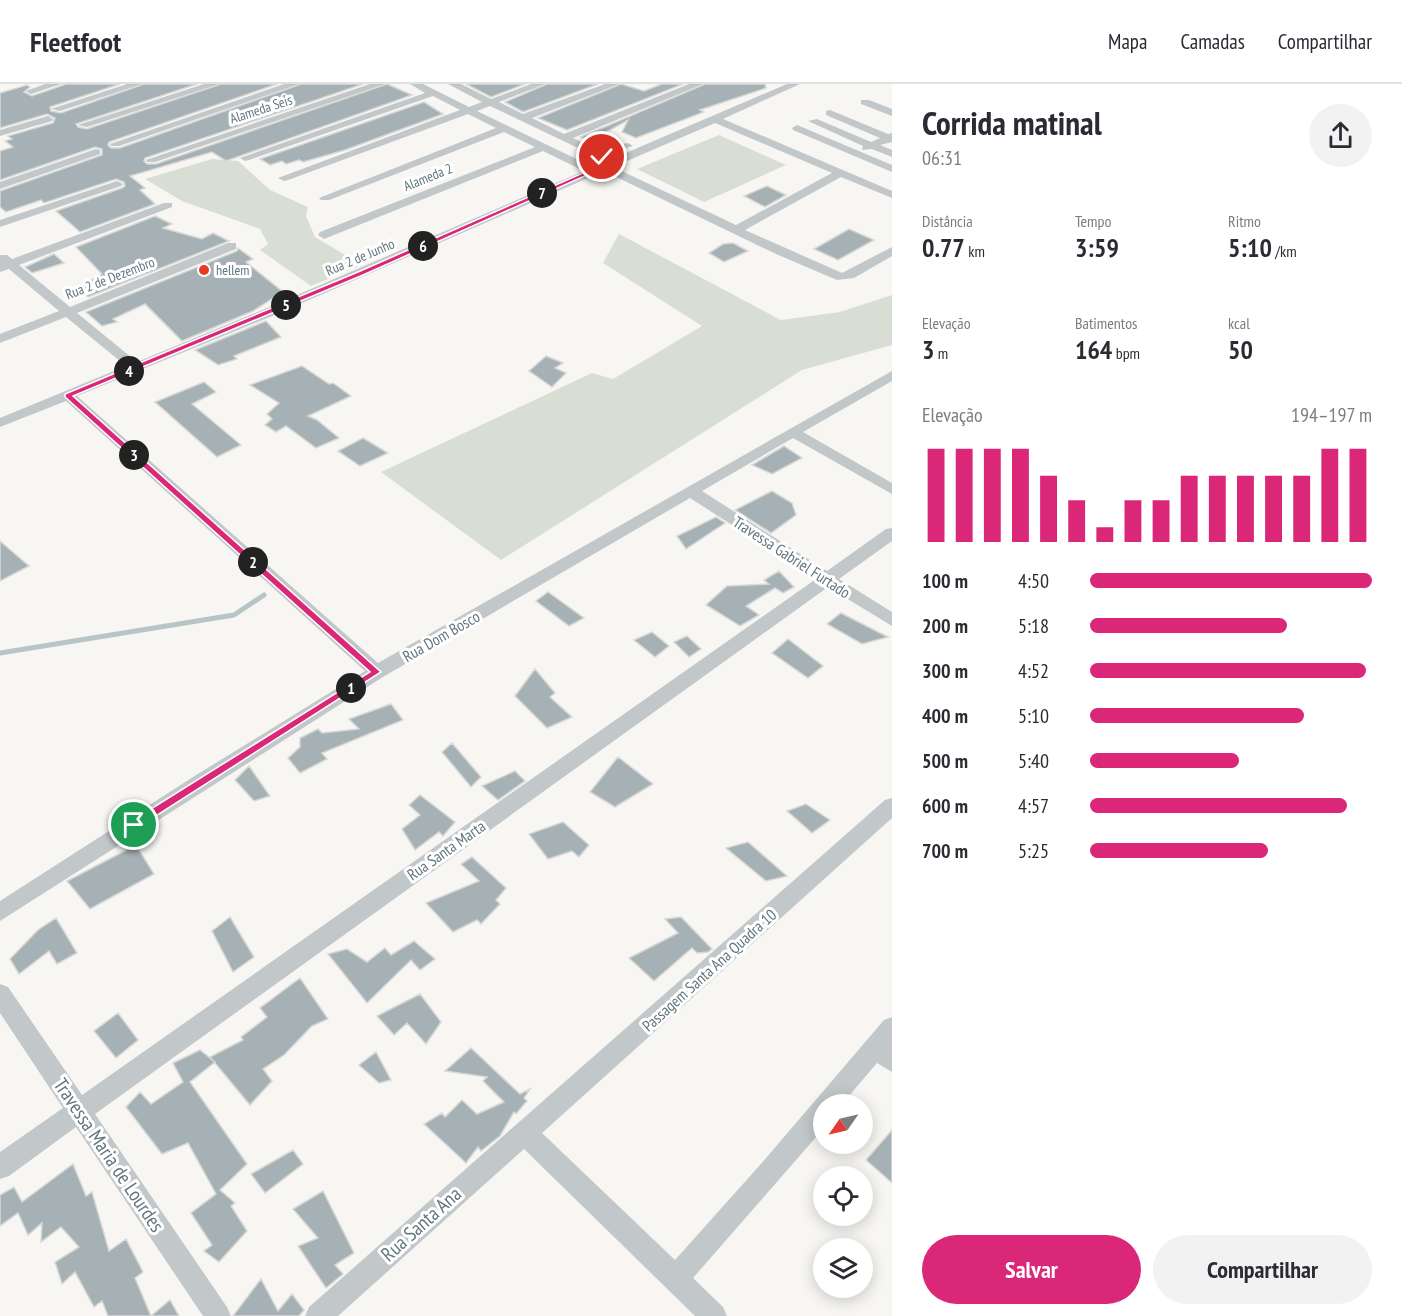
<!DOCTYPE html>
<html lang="pt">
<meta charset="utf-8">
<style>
body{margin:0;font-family:"PT Sans Narrow",sans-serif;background:#f2f2f3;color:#2b2b33;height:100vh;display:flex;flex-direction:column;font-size:22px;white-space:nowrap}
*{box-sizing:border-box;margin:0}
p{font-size:20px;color:#7c7c81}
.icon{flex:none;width:33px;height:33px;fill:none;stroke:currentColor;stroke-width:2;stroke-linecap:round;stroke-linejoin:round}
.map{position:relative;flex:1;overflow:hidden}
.details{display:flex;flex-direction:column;background:#fff;width:510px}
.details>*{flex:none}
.needle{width:39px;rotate:236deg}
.controls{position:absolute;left:813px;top:1010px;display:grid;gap:12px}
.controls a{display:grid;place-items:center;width:60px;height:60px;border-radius:50%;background:#fff;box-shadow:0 3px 15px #0003;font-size:30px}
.pin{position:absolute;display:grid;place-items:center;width:51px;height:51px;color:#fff;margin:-26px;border:3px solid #fff;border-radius:50%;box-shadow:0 2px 6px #0007}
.km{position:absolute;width:30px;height:30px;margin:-15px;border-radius:50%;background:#222;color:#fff;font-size:16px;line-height:30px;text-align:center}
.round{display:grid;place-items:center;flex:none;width:63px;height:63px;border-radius:32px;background:#f2f2f3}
.head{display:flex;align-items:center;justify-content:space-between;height:102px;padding:0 30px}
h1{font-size:33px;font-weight:800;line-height:45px}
.stats{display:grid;grid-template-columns:repeat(3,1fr);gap:9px;height:102px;padding:6px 30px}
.stats div{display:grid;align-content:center}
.stats b{font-size:26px;font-weight:800}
.stats small{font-size:16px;font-weight:400}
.stats p{font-size:16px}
.chart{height:168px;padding:12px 30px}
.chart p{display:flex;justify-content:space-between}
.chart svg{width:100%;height:108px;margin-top:6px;stroke:#db2777;stroke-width:6}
.primary-button{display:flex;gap:12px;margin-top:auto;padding:12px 30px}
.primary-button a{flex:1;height:69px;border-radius:36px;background:#db2777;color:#fff;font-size:24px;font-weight:800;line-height:69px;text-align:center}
.primary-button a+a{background:#f2f2f3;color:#2b2b33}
ul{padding:0 30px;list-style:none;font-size:20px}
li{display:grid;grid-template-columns:96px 72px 1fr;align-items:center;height:45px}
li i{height:15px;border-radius:8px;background:#db2777}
header{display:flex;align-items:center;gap:36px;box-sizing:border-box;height:84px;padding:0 30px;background:#fff;border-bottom:2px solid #e1e1e2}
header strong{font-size:28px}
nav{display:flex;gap:33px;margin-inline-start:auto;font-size:21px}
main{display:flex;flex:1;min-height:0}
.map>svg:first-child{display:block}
.green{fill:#d9ded4}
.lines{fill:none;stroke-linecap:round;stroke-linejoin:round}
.stream{stroke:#b7c5c7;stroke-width:5}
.building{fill:#a6b1b5;stroke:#d8d8d6;stroke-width:1.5}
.minor{fill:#c2c7c9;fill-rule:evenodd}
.route{fill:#db2777;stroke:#fff;stroke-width:1.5}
.poi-dot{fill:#e53b25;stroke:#fff;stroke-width:2}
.labels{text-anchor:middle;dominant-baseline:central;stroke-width:6;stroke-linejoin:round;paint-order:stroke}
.far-street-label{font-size:14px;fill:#61767f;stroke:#fff}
.far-poi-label{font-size:14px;fill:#61767f;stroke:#fff;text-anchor:start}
.street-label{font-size:16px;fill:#61767f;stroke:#fff}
.near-street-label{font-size:20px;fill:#61767f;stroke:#fff}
</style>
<header>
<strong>Fleetfoot</strong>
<nav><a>Mapa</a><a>Camadas</a><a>Compartilhar</a></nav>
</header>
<main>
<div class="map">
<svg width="892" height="1232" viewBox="0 0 892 1232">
<rect width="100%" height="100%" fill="#f7f6f3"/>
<path class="green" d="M719,51l67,30 -82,37 -67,-33z
M212,75l26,2 32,29 38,17 -2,9 9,21 47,28 -51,21 -51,-36 8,-6 -8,-15 -78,-28 -37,-22z
M619,150l162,86 59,-8 52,-17v50l-90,25 -301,190 -120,-88 211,-99 21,6 89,-53 -99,-63z"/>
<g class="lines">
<path class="stream" d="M0,569l234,-38 30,-20"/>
</g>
<path class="building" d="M66,0h54l-70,23 1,4 10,2 83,-29h53l-121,40 2,3 9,2 134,-45h56l-168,58 -1,3 3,3h9l181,-64h62l-218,74 -1,3 3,3h9l231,-80 25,11 -186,66 -14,-9 -82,24 15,12 -5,2 15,14 -75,28 -24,-21 66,-23 3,-2 -1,-4 -8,-3 -72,24 -3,-3 -35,12 -6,-5v-16l102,-36v-6l-7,-2 -95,33v-29l13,-4 -8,-6 7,-2 -4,-3 45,-13 2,-5 -8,-4 -47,14v-35l27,-8 3,2 -6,5 8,4z
M466,0h59l-34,13z
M547,0h51l-75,28 -18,-10z
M621,0l23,7 18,-7h21l-116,46 -29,-12z
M705,0h60l1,4 -66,22 4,2 -68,26 -14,-6 6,-12 -29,16 -12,4 -6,-3z
M424,18l19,12 -98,36 -42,12 -4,-2 -13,4 -4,-3 -12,4 -10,-6z
M767,102l19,9 -21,12 -21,-11z
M155,132l17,8 -9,4 39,11 11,-6 16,8 -141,56 -9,-10 23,-13 -26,-27z
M849,145l25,11 -36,20 -24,-11z
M733,159l15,8 -24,11 -15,-9 14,-9z
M238,164l15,11 -7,3 37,30 -30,19 -71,30 -37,-37 -32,15 4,3 -15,4 -16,-14 151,-61z
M54,170l10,9 -32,10 -7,-6z
M266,237l15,16 -47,19 3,3 -19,6 -23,-15z
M546,272l17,7 -8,5 11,5 -14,14 -23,-16z
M302,282l27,18 4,-1 18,13 -43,20 9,4 22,18 -23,10 -30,-22 -10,6 -11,-7 7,-6 -5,-5 12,-11 -29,-18z
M204,298l12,10 -24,12 49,41 -24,12 -62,-55z
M363,354l25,15 -28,13 -22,-15z
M784,362l18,12 -30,16 -20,-9z
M772,407l20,12 4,12 -25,18 -36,-23z
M716,433l9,6 -39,26 -9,-13z
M0,457l29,25 -29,15z
M779,487l15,16 -11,6 -8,-5 -29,18 13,9 -19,11 -34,-21 21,-19 42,-2 -5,-4z
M548,508l36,26 -15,8 -33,-25z
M841,529l47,24 -26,7 -35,-20z
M652,548l17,14 -14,11 -21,-17z
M687,552l14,13 -12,8 -15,-15z
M788,555l35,27 -15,12 -36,-25z
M535,585l20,24 -5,4 22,20 -25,11 -32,-32z
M391,620l12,16 -81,33 5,6 -27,14 -12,-15 12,-11v-9l18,-9 4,4 37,-4 -10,-10z
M452,659l29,34 -10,10 -29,-35z
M618,673l35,27 -38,23 -25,-15z
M249,682l21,30 -16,5 -19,-21z
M515,687l10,10 -27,19 -16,-14z
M420,711l35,27 -12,14 -4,-4 -24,18 -13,-21 18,-14 -11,-10z
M806,720l24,16 -18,13 -25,-22z
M563,738l26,23 -10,12 -7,-6 -24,8 -19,-25z
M748,758l39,34 -21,5 -40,-33z
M136,761l18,29 -64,35 -23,-28z
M472,773l34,31 -10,12 4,4 -19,20 -4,-4 -24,12 -27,-29 53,-22 -18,-17z
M230,833l24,40 -21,15 -21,-41z
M681,833l31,32 -4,3 -11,1 -5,-5 -38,33 -25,-23 49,-25 -13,-14z
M56,834l21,35 -20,11 -8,-13 -30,23 -9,-15 28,-29z
M414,857l21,18 -15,11 -9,-10 -44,43 -39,-49 19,-5 20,13 18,-14 6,7z
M300,894l28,41 -16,7 -28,29 -21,14 9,12 -22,24 -40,-48 33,-17 -2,-3 26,-20 -7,-9z
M420,910l21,28 -15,22 -19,-21 -13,12 -17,-19z
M118,929l20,27 -22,18 -22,-27z
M471,964l49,46 10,-5 -6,9 3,3 -11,13 -2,-2 -14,24 -19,15 -3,-4 -12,16 -42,-39 18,-11 3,4 17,-17 15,14 27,-12 -21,-21 4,-4 -42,-6z
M200,966l15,12 -25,20 57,82 -27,26 15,13 -4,3 16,25 -28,31 -15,-11 8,-6 -21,-32 25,-19 -28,-51 -26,11 -36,-47 14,-15 11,12 32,-22 -10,-19z
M376,968l15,28 -12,3 -20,-18z
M892,1046v53l-26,-23z
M293,1066l10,14 -38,29 -14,-19z
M73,1080l13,32 6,-4 17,59 17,-12 17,33 -8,6 16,38 19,-16 9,16h-71l-6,-15 -8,6 -19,-35 -13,12 -7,-22 24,-15 -18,-20 -20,15 1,-19 -14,12 -10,-22 -18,13v-31l14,-8 8,15z
M323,1107l31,62 -19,12 8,9 -17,14 -28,-42 20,-8 -25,-29z
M261,1195l17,32 14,-17 12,16 -5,6h-66z"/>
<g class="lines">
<path class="minor" d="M45,0h16l-30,10 -5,-3z
M127,0h15l-82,27 -9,-2z
M204,0h15l-132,43 -9,-2z
M284,0h15l-180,62h-8l-1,-2z
M370,0h15l-230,78h-8l-1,-2z
M410,0h13l46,23 13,-5 -34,-18h13l30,15 40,-15h14l-46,18 24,12 82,-30h14l-87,34 32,16 125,-50h14l-130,54 23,11 32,-6 5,3 -28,8 3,3 -5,3 -113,-54 -13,5 116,56 194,-83h13l-77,35 169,72v7l-51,-21 -96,53 97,43 50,-26v9l-38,22 -17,2 -61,-26 -172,-83 -327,143 -200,82 301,267 514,-292v10l-89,51 89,51v11l-99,-56 -91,53 125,80 59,-42 6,-1v13l-53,38 53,33v14l-64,-39 -733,527 132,193 4,9h-28l-127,-189 -67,49 -9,3v-27l63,-44 -63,-95v-29l8,3 74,108 734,-516 -126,-81 -307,179 -383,244v-20l193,-124 172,-106 -299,-270 -66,26v-9l126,-52 -60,-49 -66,26v-9l59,-23 -50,-42 -9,3v-17h7l5,4 152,-56h8v4l-153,58 51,42 158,-64h8v6l-159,64 60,49 130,-54 317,-137 -41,-20 -219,88 -6,-4 2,-3 215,-85 -31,-15 -175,68h-8l-2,-2 177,-70 -28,-14 -180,66 -4,1 -6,-3 182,-68 -27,-14 -184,64 -4,1 -5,-3 185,-65zM715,39l117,50 -96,52 -123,-58z
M861,16h8l23,9v7l-31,-12z
M830,26l58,24 4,-1v9l-12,3 12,5v7l-20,-8 -10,1 1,-4 -55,-25 9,-2 54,23 9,-4 -54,-23v-4z
M48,32l5,3 -1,2 -52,15v-6z
M797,41l95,40v7l-99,-42 -1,-2z
M96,65l4,1v4l-100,35v-7z
M117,97l6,3 -2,2 -121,41v-7z
M892,714v20l-350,315 133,127 85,-95 124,-145 8,-3v55l-15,-9 -35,41h-18v24l-131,150 30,29 4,9h-32l-171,-167 -186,167h-33l4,-9 576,-507z"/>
</g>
<path class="route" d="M602,71l14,7 -253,113 -290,121 308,276 -244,156h-7v-6l240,-150 -305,-275v-3l293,-122 250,-110 -8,-4z"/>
<circle class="poi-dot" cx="204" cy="186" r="6"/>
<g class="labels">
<g class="far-street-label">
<text transform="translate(261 25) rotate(-18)">Alameda Seis</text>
<text transform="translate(428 93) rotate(-22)">Alameda 2</text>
<text transform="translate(360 173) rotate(-23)">Rua 2 de Junho</text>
<text transform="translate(110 194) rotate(-21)">Rua 2 de Dezembro</text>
</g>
<g class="far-poi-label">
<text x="216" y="186">hellem</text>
</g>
<g class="street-label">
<text transform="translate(792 473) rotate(33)">Travessa Gabriel Furtado</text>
<text transform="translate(441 552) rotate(-30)">Rua Dom Bosco</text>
<text transform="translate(446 766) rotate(-35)">Rua Santa Marta</text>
<text transform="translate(709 886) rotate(-42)">Passagem Santa Ana Quadra 10</text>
</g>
<g class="near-street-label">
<text transform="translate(109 1071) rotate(56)">Travessa Maria de Lourdes</text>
<text transform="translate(421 1140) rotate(-42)">Rua Santa Ana</text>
</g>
</g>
</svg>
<div class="controls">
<a><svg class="needle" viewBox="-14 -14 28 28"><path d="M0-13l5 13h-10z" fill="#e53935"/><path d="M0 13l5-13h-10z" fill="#7c7c81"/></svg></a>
<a><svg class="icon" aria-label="locate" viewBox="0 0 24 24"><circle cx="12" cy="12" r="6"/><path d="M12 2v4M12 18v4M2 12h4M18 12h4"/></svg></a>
<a><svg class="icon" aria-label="layers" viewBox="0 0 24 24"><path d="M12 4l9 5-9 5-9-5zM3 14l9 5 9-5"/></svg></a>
</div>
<div class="pin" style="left:134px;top:741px;background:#1e9e55"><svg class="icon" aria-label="arrive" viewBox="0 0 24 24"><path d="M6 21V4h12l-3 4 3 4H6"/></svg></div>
<div class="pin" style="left:602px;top:73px;background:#d93025"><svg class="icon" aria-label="check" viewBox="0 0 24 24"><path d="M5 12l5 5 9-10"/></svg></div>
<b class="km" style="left:351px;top:604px">1</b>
<b class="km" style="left:253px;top:478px">2</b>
<b class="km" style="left:134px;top:371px">3</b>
<b class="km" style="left:129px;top:287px">4</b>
<b class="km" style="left:286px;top:221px">5</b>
<b class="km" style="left:423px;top:162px">6</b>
<b class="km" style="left:542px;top:109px">7</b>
</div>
<section class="details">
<div class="head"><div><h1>Corrida matinal</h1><p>06:31</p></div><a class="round"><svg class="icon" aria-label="share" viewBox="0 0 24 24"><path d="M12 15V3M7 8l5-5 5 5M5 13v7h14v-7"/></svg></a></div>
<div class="stats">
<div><p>Distância</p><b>0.77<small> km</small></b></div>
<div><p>Tempo</p><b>3:59</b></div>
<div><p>Ritmo</p><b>5:10<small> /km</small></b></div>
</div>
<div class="stats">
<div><p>Elevação</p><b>3<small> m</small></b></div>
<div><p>Batimentos</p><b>164<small> bpm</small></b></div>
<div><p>kcal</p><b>50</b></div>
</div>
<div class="chart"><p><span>Elevação</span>194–197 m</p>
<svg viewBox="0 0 160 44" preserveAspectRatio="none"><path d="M5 44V6M15 44V6M25 44V6M35 44V6M45 44V17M55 44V27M65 44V38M75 44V27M85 44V27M95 44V17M105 44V17M115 44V17M125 44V17M135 44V17M145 44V6M155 44V6"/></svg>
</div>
<ul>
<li><b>100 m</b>4:50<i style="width:100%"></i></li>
<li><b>200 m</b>5:18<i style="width:70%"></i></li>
<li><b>300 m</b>4:52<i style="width:98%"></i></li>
<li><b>400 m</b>5:10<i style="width:76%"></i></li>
<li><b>500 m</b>5:40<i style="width:53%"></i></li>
<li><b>600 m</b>4:57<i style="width:91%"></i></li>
<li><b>700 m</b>5:25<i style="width:63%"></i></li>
</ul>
<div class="primary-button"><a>Salvar</a><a>Compartilhar</a></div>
</section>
</main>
